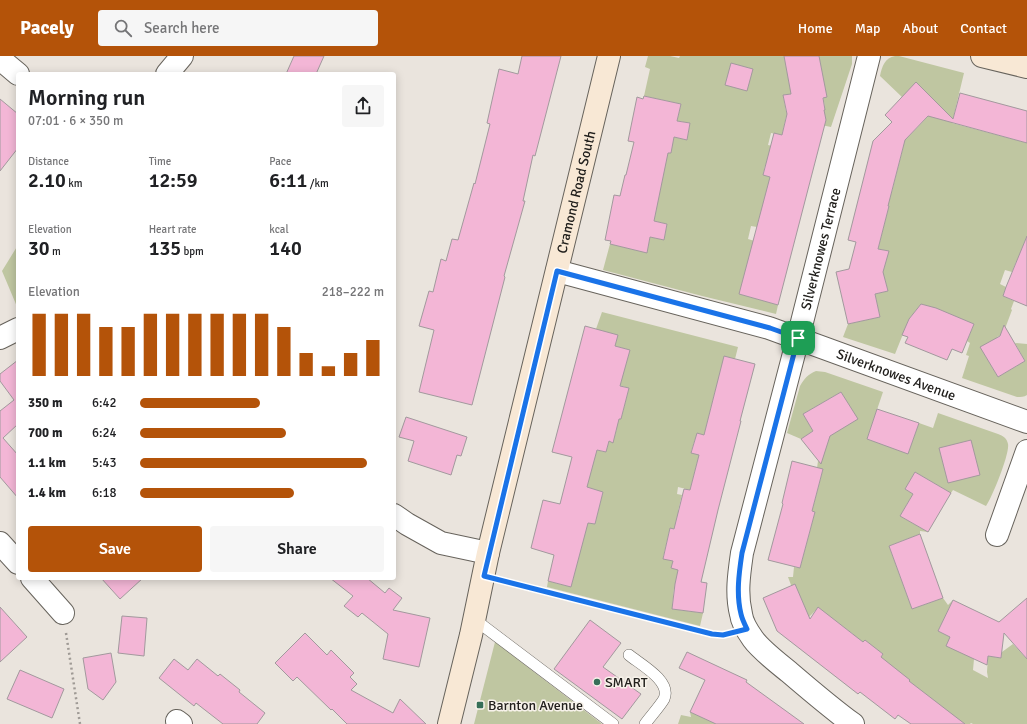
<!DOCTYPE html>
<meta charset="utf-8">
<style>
body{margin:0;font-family:Signika,sans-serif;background:#f6f6f6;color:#202124;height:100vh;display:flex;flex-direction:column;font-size:15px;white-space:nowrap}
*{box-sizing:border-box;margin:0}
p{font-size:13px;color:#757577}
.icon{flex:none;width:22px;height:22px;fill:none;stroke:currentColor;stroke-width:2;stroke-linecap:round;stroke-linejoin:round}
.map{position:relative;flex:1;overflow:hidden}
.details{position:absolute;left:16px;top:16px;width:380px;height:508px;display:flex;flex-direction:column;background:#fff;border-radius:4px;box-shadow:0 2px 10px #0003}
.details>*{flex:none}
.pin{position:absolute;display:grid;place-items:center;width:34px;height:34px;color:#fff;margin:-17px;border-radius:8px;box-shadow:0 2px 6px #0006}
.round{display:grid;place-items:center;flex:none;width:42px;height:42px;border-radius:4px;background:#f6f6f6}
.summary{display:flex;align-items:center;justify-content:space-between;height:68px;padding:0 12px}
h1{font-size:22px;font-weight:600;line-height:30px}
.figures{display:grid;grid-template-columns:repeat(3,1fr);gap:6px;height:68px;padding:4px 12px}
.figures div{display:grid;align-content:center}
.figures b{font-size:20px;font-weight:600}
.figures small{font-size:11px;font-weight:400}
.figures p{font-size:11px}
.chart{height:112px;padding:8px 12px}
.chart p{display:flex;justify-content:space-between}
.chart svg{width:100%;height:72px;margin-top:4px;stroke:#b45309;stroke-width:6}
.button{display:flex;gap:8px;margin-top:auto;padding:8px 12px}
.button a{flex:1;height:46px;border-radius:4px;background:#b45309;color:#fff;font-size:16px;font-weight:600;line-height:46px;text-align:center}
.button a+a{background:#f6f6f6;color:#202124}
ul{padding:0 12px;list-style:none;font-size:13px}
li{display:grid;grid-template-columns:64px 48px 1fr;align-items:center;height:30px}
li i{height:10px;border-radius:5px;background:#b45309}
header{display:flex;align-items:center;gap:24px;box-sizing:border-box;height:56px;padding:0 20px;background:#b45309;color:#fff}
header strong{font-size:19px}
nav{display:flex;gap:22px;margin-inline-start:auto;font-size:14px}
.search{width:280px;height:36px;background:#f6f6f6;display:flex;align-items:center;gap:10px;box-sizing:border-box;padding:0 14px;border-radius:4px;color:#757577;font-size:15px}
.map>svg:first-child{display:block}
.green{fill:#bfc6a1}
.building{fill:#f3b6d6;stroke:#a2999d}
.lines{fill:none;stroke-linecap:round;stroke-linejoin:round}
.lane-casing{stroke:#67635c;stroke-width:12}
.street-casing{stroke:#67635c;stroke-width:24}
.secondary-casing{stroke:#67635c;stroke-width:24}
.path{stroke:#9f9a95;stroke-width:2.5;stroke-dasharray:2 3;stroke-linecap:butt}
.lane{stroke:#fff;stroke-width:11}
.street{stroke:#fff;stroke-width:22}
.secondary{stroke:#f8e8d5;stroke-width:22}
.route-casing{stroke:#fff;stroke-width:8}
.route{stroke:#1a73e8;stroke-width:5}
.poi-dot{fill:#366f58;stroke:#f7f2ea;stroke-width:1.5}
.labels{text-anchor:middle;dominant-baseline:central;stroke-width:3;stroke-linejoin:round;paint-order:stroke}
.street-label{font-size:14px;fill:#22201d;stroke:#f7f2ea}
.poi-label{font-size:14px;fill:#22201d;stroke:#f7f2ea;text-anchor:start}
</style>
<header>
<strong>Pacely</strong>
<div class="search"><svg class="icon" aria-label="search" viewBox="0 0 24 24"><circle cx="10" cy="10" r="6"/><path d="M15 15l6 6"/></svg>Search here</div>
<nav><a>Home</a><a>Map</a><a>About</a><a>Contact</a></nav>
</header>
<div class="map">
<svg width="1027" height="668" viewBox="0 0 1027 668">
<rect width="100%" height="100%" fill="#eae4dd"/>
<path class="green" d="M648,0h22l9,2 1,-2h120l-9,38 -8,1 3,16 11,-2 28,1 -6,-54h33v8l-21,63 -20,-4 -25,-6 -4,18 -11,-2 -3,12 9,2 -5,21 -7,-2 -2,9 15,4 -21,48 -6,-1 -3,13 13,4 -21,51 38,11 -2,9 -74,-18 -99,-26 7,-26 37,8 3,-15 14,3 3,-16 -13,-3 -21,-76 37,8 4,-16 13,3 3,-17 -13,-2 4,-17 -37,-8 6,-27 -5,-2z
M895,0h4l65,17 -12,50 75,20v123l-11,-4 -4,10 -7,-2 -5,14 6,3 -3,9 11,5 -3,8 1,1 -9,24 -6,3 5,8 -17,10 13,22 27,-16 -10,-18 12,1v51c-3,2 -6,2 -10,2l-55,-19 7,-22 -3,-1 4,-12 -3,-2 7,-17 -41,-16 -12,-4 -12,15 -14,35 -52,-17 5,-13 32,-7 -5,-23 13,-3 -3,-11 -13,2 16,-31 -10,-2 11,-43 -5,-1 8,-14 11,-43 -13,-4 18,-7 31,-32 -37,-8 -22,-21c2,-10 5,-18 15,-20z
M18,189v64l-16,-38z
M602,256l136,35 -3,12 -11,-2 -20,78 -7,-2 -6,19 8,3 -9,35 -12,-3 -1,7 5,1 -4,16 7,1 -4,18 -11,-2 -7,30 10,3 -2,7 7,2 3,19 -7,-1 -2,21 31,4 -3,13 -153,-39 1,-6 23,6 10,-40 -9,-28 23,5 8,-32 -23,-6 10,-37 16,3 3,-11 4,1 4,-14 -20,-5 2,-10 22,6 8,-31 -22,-6 17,-12 6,-20 -15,-4 -19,-17z
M816,315l9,1 58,20 -16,47 41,14 11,-30 14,5 5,-15 60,21c5,2 9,4 10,10 2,9 -16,54 -22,62l-33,-16 -2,3 -36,-21 -10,17 8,5 -13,22 28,16 -8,-1v3l-31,12 23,63 31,-11 5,7 5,-5 -15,31 37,17 -2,22 15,8 -1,-6 1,-16 13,2 1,-6 11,-8 13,14h1v66h-54l-2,-1 -1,1h-5l-90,-58 8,-12 -18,-13 -9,11 -3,-18 -35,-26 -19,19 -5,-34 -6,-16h5l1,-10 6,1 15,-56 -3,-1 11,-42 -6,-1 1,-7 3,1 -2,-20 38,-23 -16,-27 -38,22 10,17 -12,8 -14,-6 13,-47c4,-7 8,-12 16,-15z
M495,586l107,82h-128z
M720,650l29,18h-71l3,-9 10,2 -1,-5 23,10z"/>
<path class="building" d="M294,0h30l-8,18h-30z
M522,0h39l-26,100 -2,-1 -10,46h2l-21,75 1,1 -33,128 -53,-13 15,-62 -15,-4 10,-35 4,1 8,-33 5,2 6,-22 6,1 16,-57 1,1 15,-60 -3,-1 12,-54 19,5z
M784,0h35l8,41 -4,1 2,12h-1l2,10 -7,27 -41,158 -39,-11 31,-117 -7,-2 11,-42 8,2 5,-21 -4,-19 8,-1z
M731,7l22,6 -6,22 -22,-6z
M916,26l37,37 7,-26 67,18v32l-99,-27 -23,24 -17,66h1l-11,43 11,2 -6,21 5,19 -13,3 5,23 -32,7 -12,-52 13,-3 7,-27 -8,-2 25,-99 19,-19 -7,-7z
M644,40l37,8 -4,17 13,2 -3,17 -13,-3 -3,16h-3l-14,68 13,3 -3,16 -14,-3 -3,16 -37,-9 1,-3 -6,-1 9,-45 6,1 5,-21h1l8,-33 -6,-1 9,-44 6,2z
M0,43l18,15v34l-18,23z
M1027,180v70l-24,-10 3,-9z
M921,248l15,4 38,16 -12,29 -10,-4 -5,11 -42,-17 3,-6 -6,-2 7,-16z
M1004,269l21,36 -27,16 -18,-30 20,-11z
M585,270l33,9 -3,11 15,4 -10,36 9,2 -8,31h-2l-6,24 -4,-2 -3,11 -9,-2 -10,37 16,5 -8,32 -7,-1 -17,64 -23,-6 6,-26 -23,-7 12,-48 17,4 12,-47 -20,-5z
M724,300l31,8 -15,57h1l-23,89 -17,72 6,1 -4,30 -31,-4 3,-25 3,-14 -7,-2 2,-7 -10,-2 7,-31 4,1 10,-40 6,1 9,-35 -8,-2 6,-20 7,2z
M18,304v64l-15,14 15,17v43l-18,-21v-66l14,-11 -14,-19v-7z
M841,336l17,27 -28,17 -9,28 -20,-25 12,-8 -10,-17z
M877,353l42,14 -11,31 -41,-15z
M406,361l61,20 -6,19 -4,-1 -6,20 -43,-14 6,-20 -15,-4z
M971,384l9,35 -32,8 -9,-35z
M792,405l31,8 -11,42 3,1 -15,56 -32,-8 15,-56 -1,-1z
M915,416l36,21 -23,39 -28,-16 13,-22 -8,-5z
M920,478l23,64 -31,11 -23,-63z
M101,522h42l-23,21z
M330,522h37l18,15 4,-5 13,10 -9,12 37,8 -11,49 -36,-8 5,-25 -26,-21 -4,4 -14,-11 9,-10z
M795,528l15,35 8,-12 45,35 2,-2 18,14 -2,3 29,23 -1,1 56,43h-54l-13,-9 -3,4 -35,-27 -2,2 -81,-63 -14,-33z
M1027,542v61l-23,-26 -3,25 -13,-2 -1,9 -41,-19 4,-9 -12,-6 15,-31 46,22z
M0,551l27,30 -27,25z
M122,560l25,2 -3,38 -26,-3z
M590,564l31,23 -18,24 38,27 -19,25 -68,-50z
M305,577l22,22 4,-5 23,23 -4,4 7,7 -6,6 42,23 7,-14 26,25h-79l-15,-15 -1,1 -34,-33 -4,4 -18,-18z
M687,596l60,28 -1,2 58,42h-88l-26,-12 15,-32 -26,-12z
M111,597l5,29 -13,18 -15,-11 -5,-31z
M174,603l14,11 9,-11 21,17 2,-2 20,16 -1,2 26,21 -8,11h-34l-27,-21 -2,3 -35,-28z
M20,614l44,19 -12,29 -45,-19z"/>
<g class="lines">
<defs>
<path id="lane" d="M474,563l139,105
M629,599c11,9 43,26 35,44 -4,7 -14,18 -19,25"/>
<g id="street">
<path d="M0,3l18,15"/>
<path d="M167,18l15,-18"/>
<path id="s1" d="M557,215l212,57 258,94"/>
<path d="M0,282l18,-9"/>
<path d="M394,459l13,9 34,19 47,10"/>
<path d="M997,479l30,-84"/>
<path d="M0,487l18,20"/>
<path d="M32,522l31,35"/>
<path d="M177,665l4,3"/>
<path id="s2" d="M853,668c-22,-16 -43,-34 -64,-52 -11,-9 -28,-22 -36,-33 -5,-7 -11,-16 -12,-25 -5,-20 -2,-40 1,-61l56,-215 71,-282"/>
</g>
<g id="secondary">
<path d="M982,0l45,11"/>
<path id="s3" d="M449,668l22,-89 17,-82 121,-497"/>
</g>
</defs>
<use href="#lane" class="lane-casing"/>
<use href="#street" class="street-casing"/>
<use href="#secondary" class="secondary-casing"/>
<path class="path" d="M505,525l207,53 13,1
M66,577l14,91"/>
<use href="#lane" class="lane"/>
<use href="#street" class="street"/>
<use href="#secondary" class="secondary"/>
</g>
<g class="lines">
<defs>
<path id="route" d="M557,215l213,57 28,10 -56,215c-3,20 -6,41 -1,61 1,5 4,11 6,15l-24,6 -11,-1 -228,-58z"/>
</defs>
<use href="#route" class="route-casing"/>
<use href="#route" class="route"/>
</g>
<g class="poi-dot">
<circle cx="597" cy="626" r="4"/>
<rect x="476" y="645" width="8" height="8" rx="2"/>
</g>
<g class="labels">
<g class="street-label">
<text stroke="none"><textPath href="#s3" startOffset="547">Cramond Road South</textPath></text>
<text stroke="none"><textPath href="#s2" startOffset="535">Silverknowes Terrace</textPath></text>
<text stroke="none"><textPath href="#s1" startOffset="355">Silverknowes Avenue</textPath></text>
</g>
<g class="poi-label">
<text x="605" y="626">SMART</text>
<text x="488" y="649">Barnton Avenue</text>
</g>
</g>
</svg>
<div class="pin" style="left:798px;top:282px;background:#1e9e55"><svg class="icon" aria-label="arrive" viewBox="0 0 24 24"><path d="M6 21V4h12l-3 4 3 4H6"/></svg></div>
<section class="details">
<div class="summary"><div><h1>Morning run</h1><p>07:01 · 6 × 350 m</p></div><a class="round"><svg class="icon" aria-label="share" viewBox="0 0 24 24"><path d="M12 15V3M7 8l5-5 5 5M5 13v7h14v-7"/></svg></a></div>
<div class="figures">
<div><p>Distance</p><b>2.10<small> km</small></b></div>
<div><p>Time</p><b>12:59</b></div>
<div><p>Pace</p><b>6:11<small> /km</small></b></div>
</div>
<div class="figures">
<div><p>Elevation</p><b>30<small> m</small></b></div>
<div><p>Heart rate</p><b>135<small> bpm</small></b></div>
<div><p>kcal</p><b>140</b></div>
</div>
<div class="chart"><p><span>Elevation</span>218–222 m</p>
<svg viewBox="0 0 160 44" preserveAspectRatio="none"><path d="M5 44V6M15 44V6M25 44V6M35 44V14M45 44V14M55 44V6M65 44V6M75 44V6M85 44V6M95 44V6M105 44V6M115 44V14M125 44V30M135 44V38M145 44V30M155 44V22"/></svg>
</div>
<ul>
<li><b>350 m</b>6:42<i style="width:49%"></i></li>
<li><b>700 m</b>6:24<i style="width:60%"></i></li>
<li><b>1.1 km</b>5:43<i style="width:93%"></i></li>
<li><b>1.4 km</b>6:18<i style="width:63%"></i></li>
</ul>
<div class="button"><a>Save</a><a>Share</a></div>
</section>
</div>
